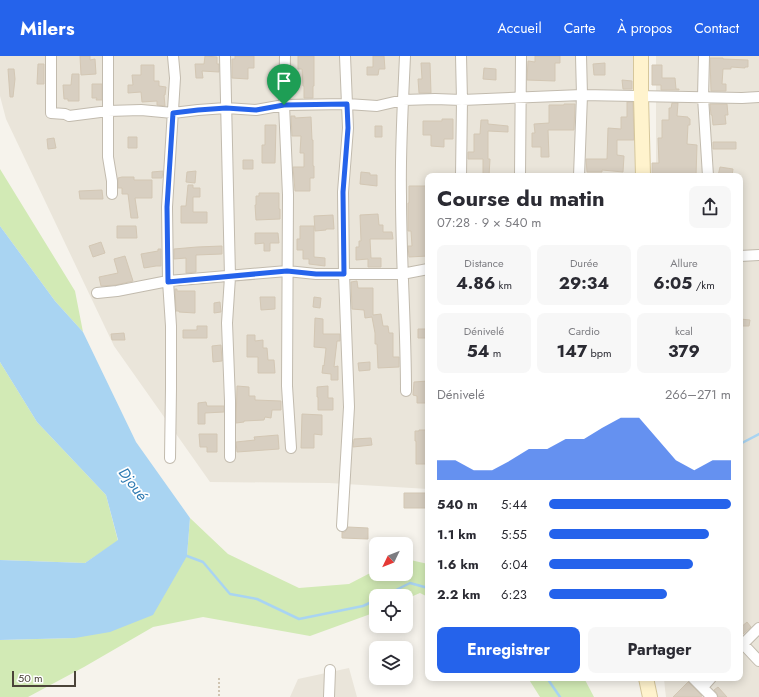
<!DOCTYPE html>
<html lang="fr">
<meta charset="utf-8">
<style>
body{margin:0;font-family:Jost,sans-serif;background:#f7f7f7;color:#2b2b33;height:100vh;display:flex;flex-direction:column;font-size:15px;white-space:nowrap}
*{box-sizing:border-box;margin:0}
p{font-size:13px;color:#7c7c81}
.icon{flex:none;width:22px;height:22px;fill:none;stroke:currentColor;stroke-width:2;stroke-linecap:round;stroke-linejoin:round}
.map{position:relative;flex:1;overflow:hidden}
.drawer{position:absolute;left:425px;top:117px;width:318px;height:508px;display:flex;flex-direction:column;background:#fff;border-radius:8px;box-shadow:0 2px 10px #0003}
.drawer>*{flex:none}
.needle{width:26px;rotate:227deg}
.buttons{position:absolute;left:369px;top:481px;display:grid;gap:8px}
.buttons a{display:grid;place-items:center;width:44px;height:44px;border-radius:8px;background:#fff;box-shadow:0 2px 10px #0003;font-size:20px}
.scale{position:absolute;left:12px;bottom:10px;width:64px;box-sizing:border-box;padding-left:4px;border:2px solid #4b4439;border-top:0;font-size:11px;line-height:14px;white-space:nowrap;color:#4b4439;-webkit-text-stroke:3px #fff;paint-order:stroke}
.pin{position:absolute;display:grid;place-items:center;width:34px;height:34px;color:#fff;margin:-41px -17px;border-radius:50% 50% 50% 0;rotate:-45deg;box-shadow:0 0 4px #0007}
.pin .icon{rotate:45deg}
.round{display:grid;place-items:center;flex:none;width:42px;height:42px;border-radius:8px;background:#f7f7f7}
.summary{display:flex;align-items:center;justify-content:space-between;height:68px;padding:0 12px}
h1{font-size:22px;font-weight:700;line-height:30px}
.metrics{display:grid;grid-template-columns:repeat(3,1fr);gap:6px;height:68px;padding:4px 12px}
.metrics div{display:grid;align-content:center;border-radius:8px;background:#f7f7f7;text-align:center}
.metrics b{font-size:17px;font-weight:700}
.metrics small{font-size:11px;font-weight:400}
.metrics p{font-size:11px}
.chart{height:112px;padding:8px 12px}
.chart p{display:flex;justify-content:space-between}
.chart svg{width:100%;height:72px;margin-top:4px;fill:#2563eb;opacity:.7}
.action{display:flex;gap:8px;margin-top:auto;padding:8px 12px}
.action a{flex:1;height:46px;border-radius:8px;background:#2563eb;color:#fff;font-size:16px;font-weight:700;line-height:46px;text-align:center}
.action a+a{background:#f7f7f7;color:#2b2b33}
ul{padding:0 12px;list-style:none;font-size:13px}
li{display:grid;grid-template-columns:64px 48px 1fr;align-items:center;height:30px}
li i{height:10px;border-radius:5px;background:#2563eb}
header{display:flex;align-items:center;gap:24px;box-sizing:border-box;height:56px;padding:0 20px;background:#2563eb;color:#fff}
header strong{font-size:19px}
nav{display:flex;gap:22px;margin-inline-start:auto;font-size:14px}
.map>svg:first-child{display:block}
.residential{fill:#eae5da}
.green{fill:#d2eab5}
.water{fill:#a9d4f2}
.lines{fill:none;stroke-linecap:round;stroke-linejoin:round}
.stream{stroke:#a9d4f2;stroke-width:2.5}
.building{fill:#d8cfc1;stroke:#d3c7b4}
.street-casing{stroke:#c2bbae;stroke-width:12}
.secondary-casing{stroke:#d6c79b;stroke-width:16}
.path{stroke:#c4b79f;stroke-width:1.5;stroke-dasharray:2 2;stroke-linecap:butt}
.street{stroke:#fff;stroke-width:10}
.secondary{stroke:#fff3cd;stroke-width:14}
.route-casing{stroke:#fff;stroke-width:8}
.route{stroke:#2563eb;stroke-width:5}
.labels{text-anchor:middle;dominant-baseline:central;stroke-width:3.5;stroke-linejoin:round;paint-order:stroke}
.water-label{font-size:15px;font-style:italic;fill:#2e7ab2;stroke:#fff}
</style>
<header>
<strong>Milers</strong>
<nav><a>Accueil</a><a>Carte</a><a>À propos</a><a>Contact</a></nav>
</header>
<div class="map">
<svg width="759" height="641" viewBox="0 0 759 641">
<rect width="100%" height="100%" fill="#f6f3ec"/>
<path class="residential" d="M0,0h636l-1,120h-207v313l-99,-6 -119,-1 -96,-136 -108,-227 -6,-23z
M656,0h103v641h-93l-1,-8 -1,-11h76v-502h-84z
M349,612l8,29h-67l8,-18z"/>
<path class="green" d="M0,113l75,122 8,41 -28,-31 -55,-75z
M0,306l37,60 69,73 12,46 -33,22 -85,-3z
M190,462l38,36 71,34 50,-4 27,-14v4h30v-15l22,5v33l-8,-4 -14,6v-3h-30v16l-66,24 -107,-19 -50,10 -69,40 -56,30h-28v-57l75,-2 112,-82z
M528,622h56l10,19h-54z"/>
<path class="water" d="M0,170l55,75 28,31 53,110 54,76 -3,38 -34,59 -43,17 -35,6 -75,2v-80l85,3 33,-23 -12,-45 -69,-73 -37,-60z"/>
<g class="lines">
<path class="stream" d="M740,388l19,-10
M187,500l16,6 27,32 27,5 42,20 64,-13 13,-6
M384,540l26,-13 18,5
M547,622l13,19"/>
</g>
<path class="building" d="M80,0h10v4l5,-1 1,15 -15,1z
M205,0l12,1v7h2v8l-17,-1 1,7h-7l-1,-14h9z
M235,0h19v12h-6v11l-16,-1v-19h3z
M298,0h16v30h-1v12h-9v-12h-1l-1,-17h-4z
M373,0h11l1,13h-6l-1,6h-11v-8h6z
M535,0h25v7h-5v18l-28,-1 1,-19 7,1z
M710,2h13v1l25,1v7h-3v1l-14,-1v2h-8l-1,15h4v7h-15z
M421,7h9l1,30h-12l-1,-14h4z
M605,7v12h-11l-1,-11z
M38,8h6v20h-7z
M141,9h13v16h5v5l7,1 -1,8h-1l1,11 -8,-1v-4l-15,1 -1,-10 -13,1v-8h5l-1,-10h9z
M652,9h10v13h13l1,11h3v1h-18v-5h-9z
M484,12l12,1v11l-13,-1z
M8,13h6l1,10 -2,18h-3z
M72,18h7v27h-11v-2h-4l-1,-14h8z
M622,24l10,1v8h-9z
M92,28h10v16h-6l1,-2h-5z
M627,46h6l1,38h-17v15l7,1 -1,16 -21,-2v2h-15l-1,-13h21l1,-31 13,1v-12h6z
M672,47h6l-1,13 11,1v1l2,1v6h-2l-1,19 10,1 -1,31h-44v-13h7l-1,-25h4v-18h7v-12h2z
M564,48h11l-1,26h-26l1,27h-8v-10h-9v-14h3l-1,-9 15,-1v-18h15z
M710,48h17l1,11h-3l1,9 -13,1 -1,-10h-1z
M291,60h4v2l16,-1 1,23h1v26h1v12h-4v13h-15l-2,-24h11v-14h-4l1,-17h-9z
M442,63h11v20h-9v8l-13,-1v-11h-8v-14h19z
M481,64h7v4l20,2v6l-20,-1v28h2l-1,17h-6v-17h-15v-7h6v-18h6z
M265,69h11l-1,38h-13v-18h3z
M375,70h7v11h-7z
M128,81h9v11h-9z
M54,82l2,10 -8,1 -1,-10z
M713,86h23v7h-23z
M243,104h10v9h-10z
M720,111l13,2 -1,7h-14z
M163,115l-1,7h-10v-6z
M196,115l-1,12 -9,-1 1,-10z
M361,116l9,1v2h7v11l-17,-2z
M122,121h12v3h18v18h-17l3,20h-7l-3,-24h-6v-6h-4v-10z
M188,129h5v3h7v9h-7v15h14v11h-26v-17h5z
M409,130h19v70l-19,1 -1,-11h4l-1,-15h-3v-28h1z
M102,134l1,9h-23l-1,-8z
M259,137h20v16h1v10l-24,1 -1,-15h1v-9h3z
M378,158l1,11h4v7h9l1,7h-23l1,19h10v9h-13v-8l-12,1v-13h3v-6h2l-1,-26z
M333,159l1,14h-8v1l-11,1 -1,-15z
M117,170h19l1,12h-20z
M300,170h14v31l11,1v8l-16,-2v-5h-6v-9h-6v-11h3z
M255,177h23l1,10h-9v8h-6v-8l-9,1z
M101,186l4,11 -12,4 -4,-11z
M222,190v8l-26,1v17l-10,1v-15l-12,1v-10l23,-2z
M158,193h3v17h-5l-12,2 -3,-14 17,-3z
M125,200l8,25 -17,4 -15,1 -2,-9 19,-4 -4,-14z
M357,225l1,7h15v27l8,-1 2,12h5l1,7h4v24h6v10l-21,1 -1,-24h-2v-11l-3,-16 -7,1 -1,-8 -12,-1 -1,-27z
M175,233h2v2h18v22l-16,-1v-1h-3z
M260,241h15v12l-14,1z
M314,241l7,1 -1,10 -7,-1z
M220,246l1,10 -7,1v-10z
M315,262l8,1v15h17v7h-3l-3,26 4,-1v14h-7v-6l-9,-1 1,-8 1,1 2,-18 -12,-1z
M740,263l10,1 -1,6h-9z
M197,270h10v12h-24v-8h14z
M418,273h10v9h-10z
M124,277l1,7h-13l-1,-6z
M247,279h8v6l8,-1v8h4l1,12h6l1,13h-17v-16h-11z
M221,289l1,16 -9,1 -1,-16z
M370,306v8l-11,1 -1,-8z
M428,325v22h-11v-7l-4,-1 1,-13z
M237,330l12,1v9h6v4l26,1v9h-9l-1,8 -6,-1 -1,3 -20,1v1l-8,1z
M328,330v12h5v12h-15v-13h-1v-10z
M206,346l1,4h17v6l-19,1v11h-7v-21z
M302,358l20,1v20l-8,-1v14h-13z
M419,374h9v34h-12v-23h-1v-10h4z
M199,378h18v18h-10v-5h-7z
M278,379l1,14 -42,3 -1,-10 19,-2 -1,-3z
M371,382l1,7 -19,2 1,-8z
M404,437h24v15h-24z
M348,471l20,1v11l-26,-1v-6h3z
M747,566l4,5 -8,7 -3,-4v-2z
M688,626l14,14 -2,1h-27z
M718,631l9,10h-9l-1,-4 -3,-3z"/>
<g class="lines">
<defs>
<path id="street" d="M51,0v57l14,1 4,2 39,-5 33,-1 32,3 25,-3 28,-2 30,2 28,-5 63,-1 30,2 26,-6 32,-1 27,1 120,-5 160,3 17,-1
M108,0v101l4,24v13
M225,0l5,221 -3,46 3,78v56
M285,0l-1,49 4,90 -1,191 4,62
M405,0c-2,47 -5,93 -4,140 0,65 5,130 5,195
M461,0l1,44 -1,76
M704,0l-1,41 5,79
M520,120l1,-120
M579,120l3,-81 -1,-39
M740,200l19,-1
M97,237l20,-2 51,-10 119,-10 29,3h86l26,-5
M170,402l1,-70v-62l-3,-45 -1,-74 8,-129 -2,-22
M342,470l7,-119 -5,-133 -1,-82 5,-64 -3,-72
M743,588l16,17
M740,591l19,-19
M693,622l19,19
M703,631l8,-9
M329,641l1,-27"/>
<path id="secondary" d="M641,0v40l2,80
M646,622l4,19"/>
</defs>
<use href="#street" class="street-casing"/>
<use href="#secondary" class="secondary-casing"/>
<path class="path" d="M219,622v19"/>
<use href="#street" class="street"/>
<use href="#secondary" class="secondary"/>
</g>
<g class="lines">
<defs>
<path id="route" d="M347,48l1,24 -5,64 1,82h-28l-29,-3 -119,11 -1,-75 6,-94 25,-3 28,-2 30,2 28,-5z"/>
</defs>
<use href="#route" class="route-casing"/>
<use href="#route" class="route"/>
</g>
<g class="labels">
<g class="water-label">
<text transform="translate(133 428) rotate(53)">Djoué</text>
</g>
</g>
</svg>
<div class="buttons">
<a><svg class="needle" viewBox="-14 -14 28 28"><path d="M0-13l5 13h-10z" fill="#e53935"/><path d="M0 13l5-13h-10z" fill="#7c7c81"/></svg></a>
<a><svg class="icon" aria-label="locate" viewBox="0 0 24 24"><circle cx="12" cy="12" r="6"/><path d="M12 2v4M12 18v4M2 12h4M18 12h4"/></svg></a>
<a><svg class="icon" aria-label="layers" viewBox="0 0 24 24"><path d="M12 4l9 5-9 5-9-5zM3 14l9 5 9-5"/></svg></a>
</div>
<div class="scale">50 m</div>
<div class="pin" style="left:284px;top:49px;background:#1e9e55"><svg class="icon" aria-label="arrive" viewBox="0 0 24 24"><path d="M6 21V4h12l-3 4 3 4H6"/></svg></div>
<section class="drawer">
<div class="summary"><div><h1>Course du matin</h1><p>07:28 · 9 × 540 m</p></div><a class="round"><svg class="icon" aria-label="share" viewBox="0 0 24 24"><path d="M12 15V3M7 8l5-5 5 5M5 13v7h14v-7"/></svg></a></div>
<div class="metrics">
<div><p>Distance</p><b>4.86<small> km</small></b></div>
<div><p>Durée</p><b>29:34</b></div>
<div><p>Allure</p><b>6:05<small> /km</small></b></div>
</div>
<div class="metrics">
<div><p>Dénivelé</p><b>54<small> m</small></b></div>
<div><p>Cardio</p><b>147<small> bpm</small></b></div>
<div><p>kcal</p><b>379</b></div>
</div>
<div class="chart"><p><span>Dénivelé</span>266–271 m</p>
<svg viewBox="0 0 160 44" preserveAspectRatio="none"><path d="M0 44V32L10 32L20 38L30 38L40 32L50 25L60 25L70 19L80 19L90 12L100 6L110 6L120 19L130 32L140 38L150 32L160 32V44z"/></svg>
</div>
<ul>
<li><b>540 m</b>5:44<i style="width:100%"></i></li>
<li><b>1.1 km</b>5:55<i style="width:88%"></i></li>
<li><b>1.6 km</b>6:04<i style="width:79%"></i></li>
<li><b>2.2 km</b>6:23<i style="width:65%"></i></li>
</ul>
<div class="action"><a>Enregistrer</a><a>Partager</a></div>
</section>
</div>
